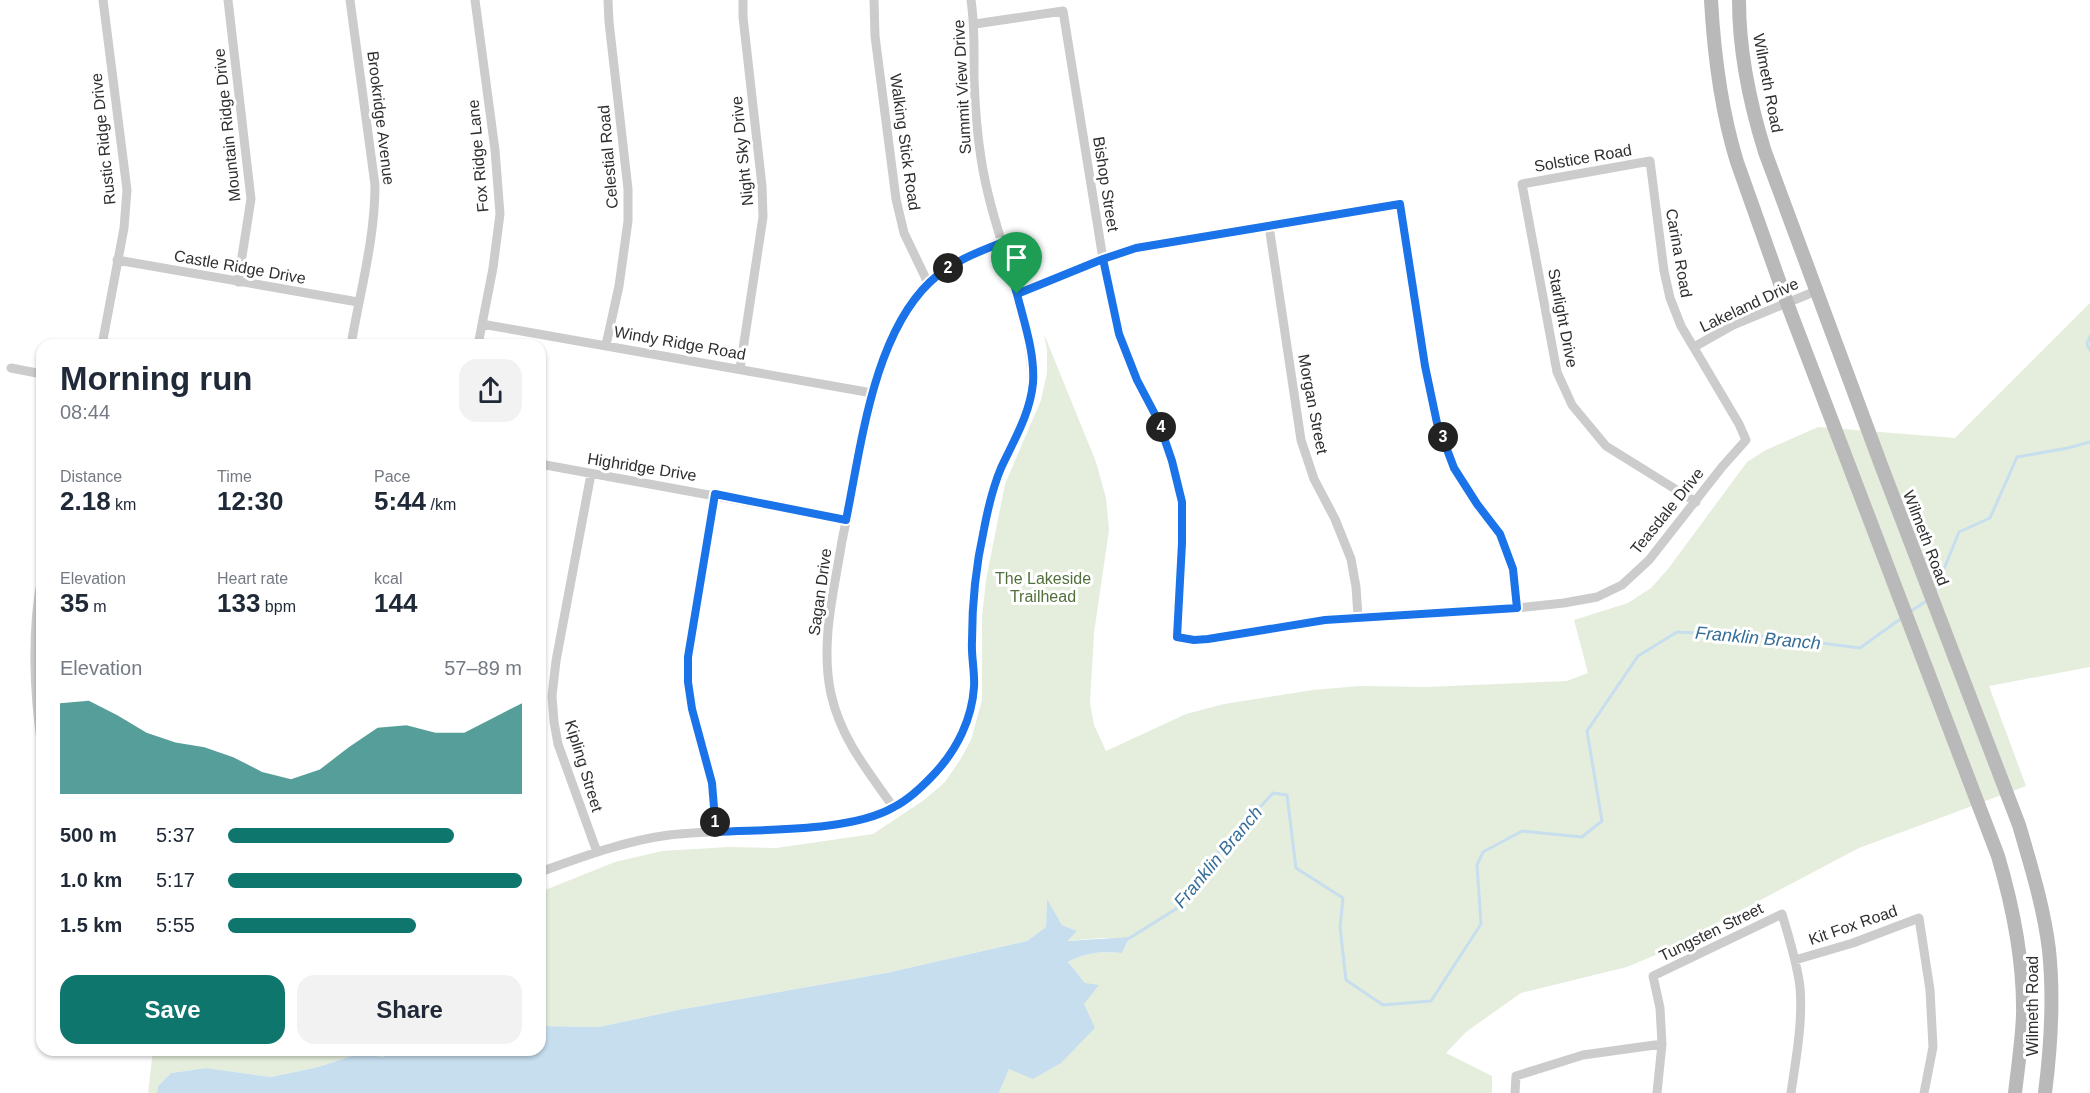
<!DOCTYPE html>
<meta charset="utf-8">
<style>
body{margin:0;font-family:Helvetica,sans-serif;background:#f2f2f3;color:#1f2937;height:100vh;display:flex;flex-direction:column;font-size:22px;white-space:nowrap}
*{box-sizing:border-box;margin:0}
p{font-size:20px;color:#747a83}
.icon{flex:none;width:33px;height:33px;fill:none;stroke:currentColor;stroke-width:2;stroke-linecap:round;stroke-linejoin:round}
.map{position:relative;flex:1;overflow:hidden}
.panel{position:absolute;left:36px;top:339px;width:510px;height:717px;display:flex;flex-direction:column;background:#fff;border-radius:18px;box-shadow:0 2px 4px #0004}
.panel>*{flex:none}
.pin{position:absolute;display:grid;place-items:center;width:51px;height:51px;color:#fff;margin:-62px -26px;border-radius:50% 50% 50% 0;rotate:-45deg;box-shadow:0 0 6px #0007}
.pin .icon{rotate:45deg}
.km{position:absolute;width:30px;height:30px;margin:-15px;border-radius:50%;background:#222;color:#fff;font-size:16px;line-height:30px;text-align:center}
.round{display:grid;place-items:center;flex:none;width:63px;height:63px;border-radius:18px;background:#f2f2f3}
.headline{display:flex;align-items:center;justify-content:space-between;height:102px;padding:0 24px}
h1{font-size:33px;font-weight:700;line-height:45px}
.metrics{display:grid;grid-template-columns:repeat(3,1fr);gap:9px;height:102px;padding:6px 24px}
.metrics div{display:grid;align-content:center}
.metrics b{font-size:26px;font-weight:700}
.metrics small{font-size:16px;font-weight:400}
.metrics p{font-size:16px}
.chart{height:168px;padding:12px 24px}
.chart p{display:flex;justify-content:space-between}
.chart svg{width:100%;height:108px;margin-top:6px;fill:#0f766e;opacity:.7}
.button{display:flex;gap:12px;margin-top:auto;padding:12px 24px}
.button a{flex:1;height:69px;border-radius:18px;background:#0f766e;color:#fff;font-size:24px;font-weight:700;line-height:69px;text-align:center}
.button a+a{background:#f2f2f3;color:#1f2937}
ul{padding:0 24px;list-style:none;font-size:20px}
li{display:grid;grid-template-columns:96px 72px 1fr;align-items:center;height:45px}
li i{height:15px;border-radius:8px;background:#0f766e}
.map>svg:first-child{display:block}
.green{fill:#e5eedc}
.water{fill:#c7deef}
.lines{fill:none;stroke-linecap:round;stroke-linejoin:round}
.stream{stroke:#c7deef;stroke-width:3}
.street{stroke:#ccc;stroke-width:9}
.secondary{stroke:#b9b9b9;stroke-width:14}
.route-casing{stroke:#fff;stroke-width:12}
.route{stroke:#1a73e8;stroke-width:8}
.labels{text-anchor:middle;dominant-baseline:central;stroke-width:6;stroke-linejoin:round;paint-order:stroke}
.street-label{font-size:16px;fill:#2f2f2f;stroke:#fff}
.park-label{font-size:16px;fill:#506f39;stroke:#fff}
.water-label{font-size:18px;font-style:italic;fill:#366e98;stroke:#fff}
</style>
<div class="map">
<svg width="2090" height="1093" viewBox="0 0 2090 1093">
<rect width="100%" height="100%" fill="#fff"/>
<path class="green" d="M2090,303v364l-101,19 37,100 -167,62 -199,105 -33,14 -106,26 -55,39 -20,21 46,23v17h-493l10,-24 75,-66 1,-20 -17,-21c18,-10 33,-11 54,-9l8,-15h-28l-36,3 11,-10 -15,-6 -15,-25 -1,27 -19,14 -141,32 -208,37 -79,17 -59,-1v-134l75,-30 47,-11 67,-4 47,1 97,-14 51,-34 21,-18 15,-22 11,-20 11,-40v-83l4,-37 19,-96 36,-84 6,-27v-23l-3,-16 52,128 10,36 3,32 -15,103 -4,70 4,22 12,26 80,-37 38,-10 89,-14 46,-4 68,1 140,-6 21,-8 -14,-53 54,-17 23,-15 17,-19 79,-107 19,-12 52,-23 137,11z
M153,1050h254l-25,7 -21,-4 -43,14 -47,10 -65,-9 -35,5 -13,13 -1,7h-9z"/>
<path class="water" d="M1047,899l15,26 15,6 -10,10 63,-4 -8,16c-20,-2 -36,-1 -54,9l17,21 14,2 -15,19 11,24 -34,35 -28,16 -24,-10 -10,24h-842l1,-7 13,-13 35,-5 65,9 47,-10 43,-14 21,4 25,-7h133v-24l59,1 79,-17 208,-37 141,-32 19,-14z"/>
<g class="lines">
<path class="stream" d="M2090,336l-3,8 3,6
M1935,591l24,-59 31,-14 27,-61 51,-9 22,-6
M1908,613l20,-13
M1128,939l48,-30 38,-52 59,-64 14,2 9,73 47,30 -3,29 6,53 37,25 48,-4 50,-77 -4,-59 6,-13 39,-21 60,6 20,-16 -15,-90 51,-75 39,-24 98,5 85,11 43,-31"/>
<path class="street" d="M228,0l23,199 -13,83
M350,0l25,185c0,54 -15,107 -24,160
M475,0l20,150 5,64 -7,54 -15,77
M874,0l1,36 21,163 8,34 24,50
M975,24l88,-13 40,248 16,75 18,46 21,40 14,41 10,41v41l-5,94 17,3h14l117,-20 192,-12 47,-5 33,-6 25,-12 27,-25 73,-93 24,-27 -7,-16 -58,-98 -11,-28 -6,-27 -14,-110 -128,23 35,188 15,33 34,41 90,56
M1269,226l32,214 13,39 21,40 16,40 5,28 2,29
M117,260l241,42
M1017,294l86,-35 33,-11 264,-44 25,162 13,57 16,45 23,36 23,30 13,35 4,39
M482,324l390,69
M102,345l22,-117 3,-38 -24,-190
M606,345l13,-59 9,-65v-32l-19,-167 -1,-22
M1694,347l39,-22 83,-34
M11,368l31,6
M740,369l23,-152 -1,-31 -19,-169v-17
M540,464l306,56
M591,474l-35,187 -4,35 2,26 4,22 39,108
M715,494l-26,163 -1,25 4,27 20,74 4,49
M42,576c-11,58 -8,115 0,173
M894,808c-26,-37 -53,-69 -63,-114 -11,-51 3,-103 11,-153 6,-30 12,-60 18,-89 11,-51 21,-102 50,-145 22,-34 55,-49 91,-64
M540,872c42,-15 84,-31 129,-37 70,-9 159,4 223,-27 31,-14 59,-51 73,-80 12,-26 7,-57 7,-85 -1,-36 5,-73 11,-109 3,-22 9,-44 17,-65 13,-29 34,-58 32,-91 -3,-76 -40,-145 -51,-220 -4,-25 -6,-53 -7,-79 0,-27 1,-52 -3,-79
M1795,960l58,-17 66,-25 11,72 3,57 -9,46
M1515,1093l1,-17 67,-21 79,-11
M1657,1093l5,-49 -2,-36 -7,-32 129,-62c7,24 15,48 18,73 3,35 -4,71 -9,106"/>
<path class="secondary" d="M1711,0c3,54 10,110 26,162l50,141 211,553c15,51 26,106 25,159 -1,26 -5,52 -8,78
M1739,0c0,50 11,104 26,152l116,313 138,360c12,41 25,83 30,125 5,48 2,96 -4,143"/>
</g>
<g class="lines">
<defs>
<path id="route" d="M1017,294c7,28 18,59 16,89 -3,31 -19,57 -32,85 -8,19 -13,40 -17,61 -8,36 -12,75 -12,112 -1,15 3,31 2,46 -2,32 -17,62 -38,85 -12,13 -26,27 -42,35 -43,25 -128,22 -178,25l-4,-49 -20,-74 -4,-27v-25l27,-163 131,26c15,-73 27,-184 84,-238 20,-19 45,-29 71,-39l16,51 86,-35 33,-11 264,-44 25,162 12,57 17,45 23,36 23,30 13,35 4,39 -192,12 -117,19 -14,1 -17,-3 5,-94v-41l-10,-41 -14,-41 -21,-40 -18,-46 -16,-75 -86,35"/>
</defs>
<use href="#route" class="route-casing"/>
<use href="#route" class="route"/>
</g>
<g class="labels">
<g class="street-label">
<text transform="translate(1768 83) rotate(79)">Wilmeth Road</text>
<text transform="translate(962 87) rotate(-93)">Summit View Drive</text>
<text transform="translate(381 118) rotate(83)">Brookridge Avenue</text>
<text transform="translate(227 125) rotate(-96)">Mountain Ridge Drive</text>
<text transform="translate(103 139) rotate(-96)">Rustic Ridge Drive</text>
<text transform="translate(905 142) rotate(82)">Walking Stick Road</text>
<text transform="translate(742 151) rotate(-96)">Night Sky Drive</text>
<text transform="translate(478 156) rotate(-95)">Fox Ridge Lane</text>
<text transform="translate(608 157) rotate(-95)">Celestial Road</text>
<text transform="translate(1583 158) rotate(-10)">Solstice Road</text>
<text transform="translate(1106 184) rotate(81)">Bishop Street</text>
<text transform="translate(1679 253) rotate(80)">Carina Road</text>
<text transform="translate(240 267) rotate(10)">Castle Ridge Drive</text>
<text transform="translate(1749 305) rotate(-25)">Lakeland Drive</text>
<text transform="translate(1563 318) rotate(79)">Starlight Drive</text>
<text transform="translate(680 343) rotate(10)">Windy Ridge Road</text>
<text transform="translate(1313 404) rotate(79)">Morgan Street</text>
<text transform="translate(642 467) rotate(9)">Highridge Drive</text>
<text transform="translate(1667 511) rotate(-51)">Teasdale Drive</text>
<text transform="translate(1926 538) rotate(69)">Wilmeth Road</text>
<text transform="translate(820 592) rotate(-82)">Sagan Drive</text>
<text transform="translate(584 766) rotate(73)">Kipling Street</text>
<text transform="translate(1853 925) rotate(-19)">Kit Fox Road</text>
<text transform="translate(1711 932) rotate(-26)">Tungsten Street</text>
<text transform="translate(2032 1006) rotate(-90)">Wilmeth Road</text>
</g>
<g class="park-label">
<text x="1043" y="578">The Lakeside<tspan x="1043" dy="18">Trailhead</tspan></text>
</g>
<g class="water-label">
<text transform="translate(1758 638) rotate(5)">Franklin Branch</text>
<text transform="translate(1218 857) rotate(-50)">Franklin Branch</text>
</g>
</g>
</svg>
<div class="pin" style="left:1017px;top:294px;background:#1e9e55"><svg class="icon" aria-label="arrive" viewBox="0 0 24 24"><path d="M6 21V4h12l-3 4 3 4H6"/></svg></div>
<b class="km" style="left:715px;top:822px">1</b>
<b class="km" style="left:948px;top:268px">2</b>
<b class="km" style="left:1443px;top:437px">3</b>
<b class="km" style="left:1161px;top:427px">4</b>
<section class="panel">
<div class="headline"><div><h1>Morning run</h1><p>08:44</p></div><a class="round"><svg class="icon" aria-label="share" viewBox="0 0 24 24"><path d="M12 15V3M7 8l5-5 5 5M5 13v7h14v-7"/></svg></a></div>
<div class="metrics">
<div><p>Distance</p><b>2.18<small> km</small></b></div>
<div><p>Time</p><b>12:30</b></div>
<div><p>Pace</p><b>5:44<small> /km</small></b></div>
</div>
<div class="metrics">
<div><p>Elevation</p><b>35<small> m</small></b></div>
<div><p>Heart rate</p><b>133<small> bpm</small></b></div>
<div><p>kcal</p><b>144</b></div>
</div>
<div class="chart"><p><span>Elevation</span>57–89 m</p>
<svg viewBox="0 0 160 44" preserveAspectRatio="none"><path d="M0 44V7L10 6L20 12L30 19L40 23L50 25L60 29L70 35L80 38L90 34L100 25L110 17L120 16L130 19L140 19L150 13L160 7V44z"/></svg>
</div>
<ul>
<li><b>500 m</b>5:37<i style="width:77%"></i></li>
<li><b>1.0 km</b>5:17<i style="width:100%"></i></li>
<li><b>1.5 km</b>5:55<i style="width:64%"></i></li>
</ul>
<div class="button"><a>Save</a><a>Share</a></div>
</section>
</div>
